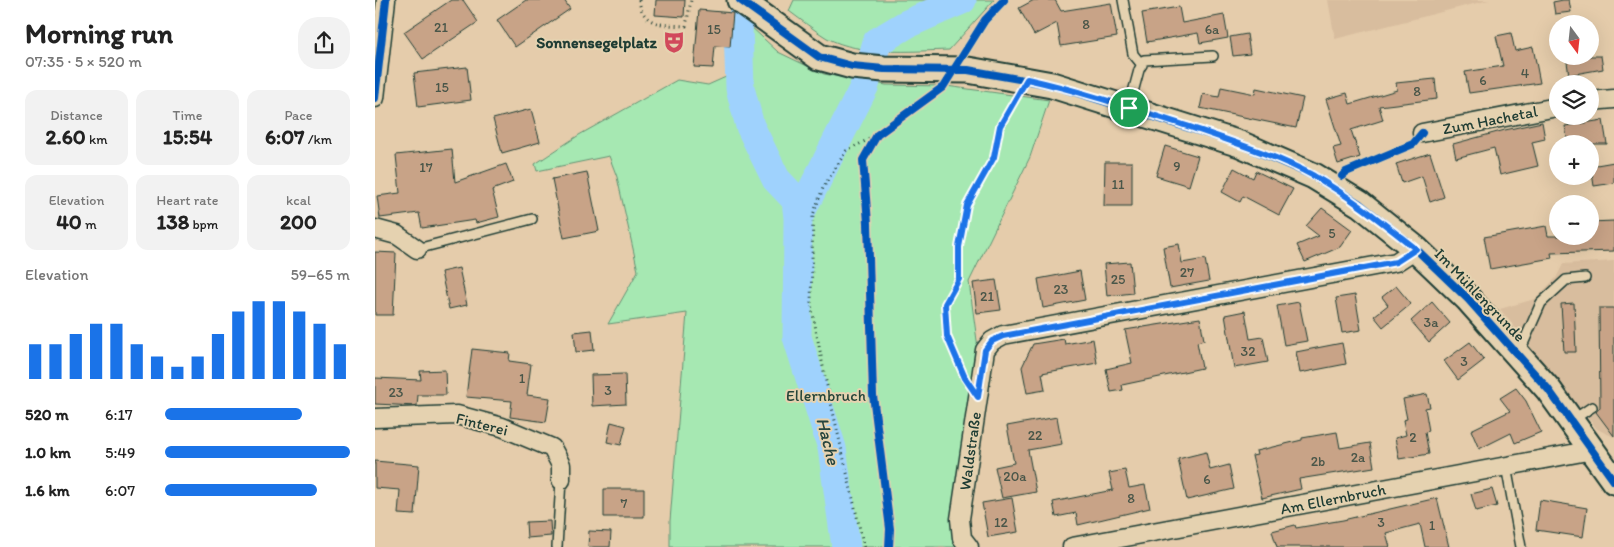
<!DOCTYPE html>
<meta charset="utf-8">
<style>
body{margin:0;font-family:Itim,sans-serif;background:#f2f2f2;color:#222;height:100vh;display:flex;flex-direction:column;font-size:19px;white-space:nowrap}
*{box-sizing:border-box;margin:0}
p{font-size:16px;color:#767676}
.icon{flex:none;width:28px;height:28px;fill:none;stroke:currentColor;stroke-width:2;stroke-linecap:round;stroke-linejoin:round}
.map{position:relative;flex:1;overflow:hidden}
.sheet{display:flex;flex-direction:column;background:#fff;width:375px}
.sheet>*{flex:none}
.needle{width:32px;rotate:165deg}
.tools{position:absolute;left:1174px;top:15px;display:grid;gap:10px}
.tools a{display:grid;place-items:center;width:50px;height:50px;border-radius:50%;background:#fff;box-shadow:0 5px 20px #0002;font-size:25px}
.pin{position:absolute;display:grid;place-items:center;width:42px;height:42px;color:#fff;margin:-21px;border:2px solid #fff;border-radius:50%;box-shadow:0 1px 5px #0007}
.round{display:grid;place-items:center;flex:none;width:52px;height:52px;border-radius:20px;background:#f2f2f2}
.summary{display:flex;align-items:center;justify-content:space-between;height:85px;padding:0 25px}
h1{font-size:28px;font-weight:800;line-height:38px}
.stats{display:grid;grid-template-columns:repeat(3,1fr);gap:8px;height:85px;padding:5px 25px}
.stats div{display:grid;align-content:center;border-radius:12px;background:#f2f2f2;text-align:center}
.stats b{font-size:21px;font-weight:800}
.stats small{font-size:14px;font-weight:400}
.stats p{font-size:14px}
.chart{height:140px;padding:10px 25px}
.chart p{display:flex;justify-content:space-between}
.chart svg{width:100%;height:90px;margin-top:5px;stroke:#1a73e8;stroke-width:6}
ul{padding:0 25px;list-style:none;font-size:16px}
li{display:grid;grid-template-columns:80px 60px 1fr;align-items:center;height:38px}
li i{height:12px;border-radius:6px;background:#1a73e8}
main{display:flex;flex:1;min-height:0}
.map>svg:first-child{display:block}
.built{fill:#d8bd9e}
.green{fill:#a6e8b2;stroke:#629273}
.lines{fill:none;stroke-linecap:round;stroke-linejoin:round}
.river{stroke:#9fd2fd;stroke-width:29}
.building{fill:#c8a387;stroke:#1f3d34}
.lane-casing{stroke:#1f3d34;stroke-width:12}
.street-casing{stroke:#1f3d34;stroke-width:21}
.secondary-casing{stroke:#1f3d34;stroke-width:29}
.path{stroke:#1f3d34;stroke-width:3;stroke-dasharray:1 4;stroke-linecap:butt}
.lane{stroke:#e5d2b0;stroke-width:9}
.street{stroke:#e5d2b0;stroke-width:18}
.secondary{stroke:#e5d2b0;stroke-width:25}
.cycleway-casing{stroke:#e5d2b0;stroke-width:11}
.cycleway{stroke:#0057b8;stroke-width:8}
.route-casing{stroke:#fff;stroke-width:10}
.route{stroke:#1a73e8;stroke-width:6}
.labels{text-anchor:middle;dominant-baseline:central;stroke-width:4;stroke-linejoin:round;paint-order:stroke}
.number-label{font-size:14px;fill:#495649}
.poi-label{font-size:16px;font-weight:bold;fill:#1f3d34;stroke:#e5d2b0;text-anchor:end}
.street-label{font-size:16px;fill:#1f3d34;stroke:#e5d2b0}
.park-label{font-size:16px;fill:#26463a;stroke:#e5d2b0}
.water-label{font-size:18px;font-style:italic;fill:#25443e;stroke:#e5d2b0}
</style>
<main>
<section class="sheet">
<div class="summary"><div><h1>Morning run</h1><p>07:35 · 5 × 520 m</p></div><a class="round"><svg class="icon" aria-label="share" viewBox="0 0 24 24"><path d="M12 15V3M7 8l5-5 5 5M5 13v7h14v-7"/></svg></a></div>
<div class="stats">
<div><p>Distance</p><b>2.60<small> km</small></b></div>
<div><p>Time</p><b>15:54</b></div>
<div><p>Pace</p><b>6:07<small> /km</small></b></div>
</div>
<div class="stats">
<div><p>Elevation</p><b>40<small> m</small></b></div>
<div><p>Heart rate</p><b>138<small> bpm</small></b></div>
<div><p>kcal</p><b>200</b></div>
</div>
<div class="chart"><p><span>Elevation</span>59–65 m</p>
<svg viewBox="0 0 160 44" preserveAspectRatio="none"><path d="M5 44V27M15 44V27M25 44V22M35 44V17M45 44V17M55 44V27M65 44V33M75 44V38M85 44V33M95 44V22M105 44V11M115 44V6M125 44V6M135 44V11M145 44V17M155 44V27"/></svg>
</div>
<ul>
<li><b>520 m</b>6:17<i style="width:74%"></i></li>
<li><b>1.0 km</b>5:49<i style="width:100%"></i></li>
<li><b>1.6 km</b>6:07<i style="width:82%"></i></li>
</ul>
</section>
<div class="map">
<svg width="1239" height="547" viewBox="0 0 1239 547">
<rect width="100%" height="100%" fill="#e5ccab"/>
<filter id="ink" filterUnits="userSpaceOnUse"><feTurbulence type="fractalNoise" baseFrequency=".02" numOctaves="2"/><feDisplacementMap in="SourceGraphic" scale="10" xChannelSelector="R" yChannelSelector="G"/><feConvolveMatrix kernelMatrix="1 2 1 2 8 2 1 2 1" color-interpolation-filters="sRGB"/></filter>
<g filter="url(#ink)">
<path class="built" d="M953,0h161l-154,39z
M1239,261v176l-17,-8 -97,-120 35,-10 21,-21 7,-14z"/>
<path class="green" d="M419,0h200l-45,50c-37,1 -89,6 -122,-12 -13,-8 -26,-18 -38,-27z
M373,24l30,28 46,22 62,11 60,1 103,14 -19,57 -61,125 9,66 -13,199h-295v-26l17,-208 -79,11 30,-53 -21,-94 -8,-21 -72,15 -2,-7 44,-29 98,-55 31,5 38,-17 -2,-34z"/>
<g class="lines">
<path class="river" d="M376,0l-13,26 2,62 10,38 26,53 20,21 2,18
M471,547l-14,-99 -35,-111 1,-119 67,-133 12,-43 30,-18 55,-24"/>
</g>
<path class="building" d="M76,0h12l15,22 -55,37 -19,-27z
M151,0h38l6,9 -55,38 -18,-27z
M281,0h29l-1,17 -29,-2z
M659,0h21l6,11 50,-8 6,34 -56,9 -4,-23 -23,12 -15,-27z
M1188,0h6l2,12 -16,2 -2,-12z
M804,7l3,16 42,-8 4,23 -28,5 -2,-10 -51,9 -5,-29z
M324,10l34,3 -3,34 -15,-1 -2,22 -19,-1z
M1136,33l4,18 18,-4 7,36 -71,10 -4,-21 38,-6 -7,-30z
M872,34l3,20 -17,2 -3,-19z
M1191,56h35l2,13 -34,6z
M92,67l4,33 -53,7 -4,-34z
M1060,79l2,20 -58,7 4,14 -32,10 9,27 -22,7 -5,-16 8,-2 -15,-47 21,-6 3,11 47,-14 -1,-7z
M846,87l34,7 1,-6 47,10 -7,30 -96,-20 3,-14 16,3z
M156,109l9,33 -38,11 -9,-34z
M1228,120l4,24h-39l-3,-18z
M1167,122l3,17 -13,3 6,24 -38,9 -6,-27 -38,10 -3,-14 52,-14z
M790,146l33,10 -9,30 -33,-10z
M77,149l3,33 51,-18 7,18 -21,8 7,27 -23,6 -1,-3 -53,8 -3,-15 -39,5 -3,-22 23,-3 -4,-38z
M1055,153l14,44 -14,5 -8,-26 -20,7 -6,-19z
M730,162h27v44h-28z
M1239,162v21l-20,3 -3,-20z
M859,168l19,10 3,-7 37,18 -14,26 -36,-19 -3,6 -18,-10z
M212,172l12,59 -35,7 -12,-59z
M947,208l30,22 -12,17 -35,15 -8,-17 22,-9 -13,-10z
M1239,221v30l-63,2 1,5 -62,11 -6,-32 62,-11 2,10h42v-14z
M804,244l3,19 23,-4 4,22 -39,7 -7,-41z
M0,252l21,1 -3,62h-18z
M755,262l3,31 -26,3 -3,-32z
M84,268l8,37 -18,4 -8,-37z
M705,271l5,29 -42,8 -5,-29z
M621,280l5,30 -24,3 -4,-30z
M1021,286l15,18 -28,23 -9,-11 14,-11 -6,-8z
M980,295l6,35 -19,3 -6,-35z
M924,302l8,39 -23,4 -7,-39z
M1057,302l18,21 -21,19 -18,-21z
M1199,303l2,49h-12l-3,-48z
M1224,308h15v128l-18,-24 4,-5z
M870,311l5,28 13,-2 5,25 -34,6 -9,-53z
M825,318l4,22 -7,2 5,26 -80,17 1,5 -12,2 -5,-23 26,-6 -7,-33z
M217,330l2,20 -18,2 -2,-20z
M689,339l1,5 28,-5 4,24 -55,10 3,17 -18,3 -5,-26 11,-23z
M1095,342l14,18 -26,20 -14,-19z
M967,343l4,21 -46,9 -4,-21z
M97,349l38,4 -1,8 22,3 -4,31 23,3 -4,24 -36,-5 2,-16 -46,-4z
M70,370l1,25h-28l-1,11 -42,-2v-26l46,2 -1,-9z
M250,374l1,30 -34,2 -1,-31z
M1141,388l10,13 15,31 -26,11 -4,-10 -32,16 -8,-19 39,-19 -10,-13z
M1052,394l3,13 -5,1 4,23 -4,1 4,22 -30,5 -4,-21 11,-3 -3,-15 4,-1 -4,-20z
M682,417l5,27 -34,6 8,42 -34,6 -7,-31 19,-4 -7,-37z
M236,422l15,4 -5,19 -14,-3z
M962,432l3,16 30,-5 4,24 -75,12 2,10 -39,9 -10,-42 5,-1 -1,-4 46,-11v-2z
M831,452l4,18 19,-5 5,24 -47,11 -9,-41z
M0,461l44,4 -4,50 -17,-1 2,-24 -25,-2z
M750,470l4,18 16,-3 5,23 -72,17 -2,-12 -20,4 -3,-15 60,-12 -4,-17z
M229,489h40v28h-40z
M1117,489l5,17 -21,5 -5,-17z
M637,498l6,34 -30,5 -6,-34z
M1062,498l12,49h-24l-5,-23 -34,9 4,14h-113l-5,-16 23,-6 1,3 47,-8z
M1165,500l47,8 -4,29 -47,-7z
M175,521l1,15 -24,2 -1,-16z
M214,531l22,1 -1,15h-22z"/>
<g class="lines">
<defs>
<path id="lane" d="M748,0l10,54 9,11
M754,107l10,-37 5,-10 69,-4
M42,249l115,-30
M1141,351l7,-7 18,-41 25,-23 19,-2
M1196,421l21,-14
M1131,466l15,81
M182,547l4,-67"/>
<path id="street" d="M0,98l11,-98
M1215,101l24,-2
M1047,133l135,-26
M0,229l22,6 20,14
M0,418l82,-3 45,12 50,21 9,17v15
M594,547l-7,-9 -2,-19 25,-169 7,-9 11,-6 393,-73 20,-13
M697,547l521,-97"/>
<path id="secondary" d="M365,0l79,57 33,9 32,3 84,1 84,15 188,59 74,32 46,28 56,45 52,50 80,90 66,92"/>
</defs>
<use href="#lane" class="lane-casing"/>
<use href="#street" class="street-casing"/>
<use href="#secondary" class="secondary-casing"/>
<path class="path" d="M264,0c3,26 25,25 47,26l5,-26
M589,375l-17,-39 -2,-32 14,-25v-32l8,-42 27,-48 6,-31 17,-29
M489,547l-39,-170 -14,-73 2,-89 10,-27 23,-37 31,-16
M514,547l1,-18"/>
<use href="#lane" class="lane"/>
<use href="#street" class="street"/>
<use href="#secondary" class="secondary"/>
<defs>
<path id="cycleway" d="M365,0l79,57 33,9 32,3 84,1 84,15 188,59 74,32 46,28 56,45 52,50 80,90 66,92
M0,98l11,-98
M967,176l4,-4 67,-28 9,-11
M514,547l1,-18 -17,-134 -5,-172 -5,-63 14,-25 66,-48 42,-67 19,-20"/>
</defs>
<use href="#cycleway" class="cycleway-casing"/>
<use href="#cycleway" class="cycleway"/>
</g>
</g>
<g class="lines" filter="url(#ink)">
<defs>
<path id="route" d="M652,79c54,12 107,30 160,47 43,15 88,29 127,50 37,21 69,47 102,73l-20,13 -393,74 -11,5 -7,9 -7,47 -13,-19 -18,-42 -2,-32 14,-25v-32l8,-42 27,-48 6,-31z"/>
</defs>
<use href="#route" class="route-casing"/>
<use href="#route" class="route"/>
</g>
<defs>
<symbol id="theatre-bare" viewBox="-9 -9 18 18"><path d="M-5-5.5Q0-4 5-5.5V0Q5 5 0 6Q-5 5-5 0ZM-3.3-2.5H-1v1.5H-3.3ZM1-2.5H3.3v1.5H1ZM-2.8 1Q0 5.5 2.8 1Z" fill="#d1495b" stroke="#e5d2b0" stroke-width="2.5" paint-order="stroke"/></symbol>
</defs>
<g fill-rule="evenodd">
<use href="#theatre-bare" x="283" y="26" width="32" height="32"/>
</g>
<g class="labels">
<g class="number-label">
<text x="711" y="24">8</text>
<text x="66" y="27">21</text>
<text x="339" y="29">15</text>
<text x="837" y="29">6a</text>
<text x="1150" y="73">4</text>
<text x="1108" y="80">6</text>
<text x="67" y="87">15</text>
<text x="1042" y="91">8</text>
<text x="802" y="166">9</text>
<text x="51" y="167">17</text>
<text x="743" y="184">11</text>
<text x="957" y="233">5</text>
<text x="812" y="272">27</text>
<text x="743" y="279">25</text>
<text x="686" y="289">23</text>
<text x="612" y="296">21</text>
<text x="1056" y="322">3a</text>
<text x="873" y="351">32</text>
<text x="1089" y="361">3</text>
<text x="147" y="378">1</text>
<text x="233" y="390">3</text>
<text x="21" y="392">23</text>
<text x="660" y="435">22</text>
<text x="1038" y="437">2</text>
<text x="983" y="457">2a</text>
<text x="943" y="461">2b</text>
<text x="640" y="476">20a</text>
<text x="832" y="479">6</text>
<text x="756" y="498">8</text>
<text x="249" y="503">7</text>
<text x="626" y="522">12</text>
<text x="1006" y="522">3</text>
<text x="1057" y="525">1</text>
</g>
<g class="poi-label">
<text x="282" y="42">Sonnensegelplatz</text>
</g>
<g class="street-label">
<text transform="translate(1115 120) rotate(-11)">Zum Hachetal</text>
<text transform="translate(1105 295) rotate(46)">Im Mühlengrunde</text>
<text transform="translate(107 424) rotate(14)">Finterei</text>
<text transform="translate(595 451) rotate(-82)">Waldstraße</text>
<text transform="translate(958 499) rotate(-11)">Am Ellernbruch</text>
</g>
<g class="park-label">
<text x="451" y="395">Ellernbruch</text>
</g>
<g class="water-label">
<text transform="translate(453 441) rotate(76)">Hache</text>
</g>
</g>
</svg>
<div class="tools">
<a><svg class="needle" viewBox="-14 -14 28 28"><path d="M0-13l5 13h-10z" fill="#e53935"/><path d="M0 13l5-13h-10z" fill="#767676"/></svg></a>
<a><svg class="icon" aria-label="layers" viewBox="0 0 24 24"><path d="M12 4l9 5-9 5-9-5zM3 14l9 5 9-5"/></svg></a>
<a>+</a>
<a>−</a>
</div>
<div class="pin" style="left:754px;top:108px;background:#1e9e55"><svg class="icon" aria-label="arrive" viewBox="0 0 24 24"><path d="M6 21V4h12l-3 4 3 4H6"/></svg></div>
</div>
</main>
